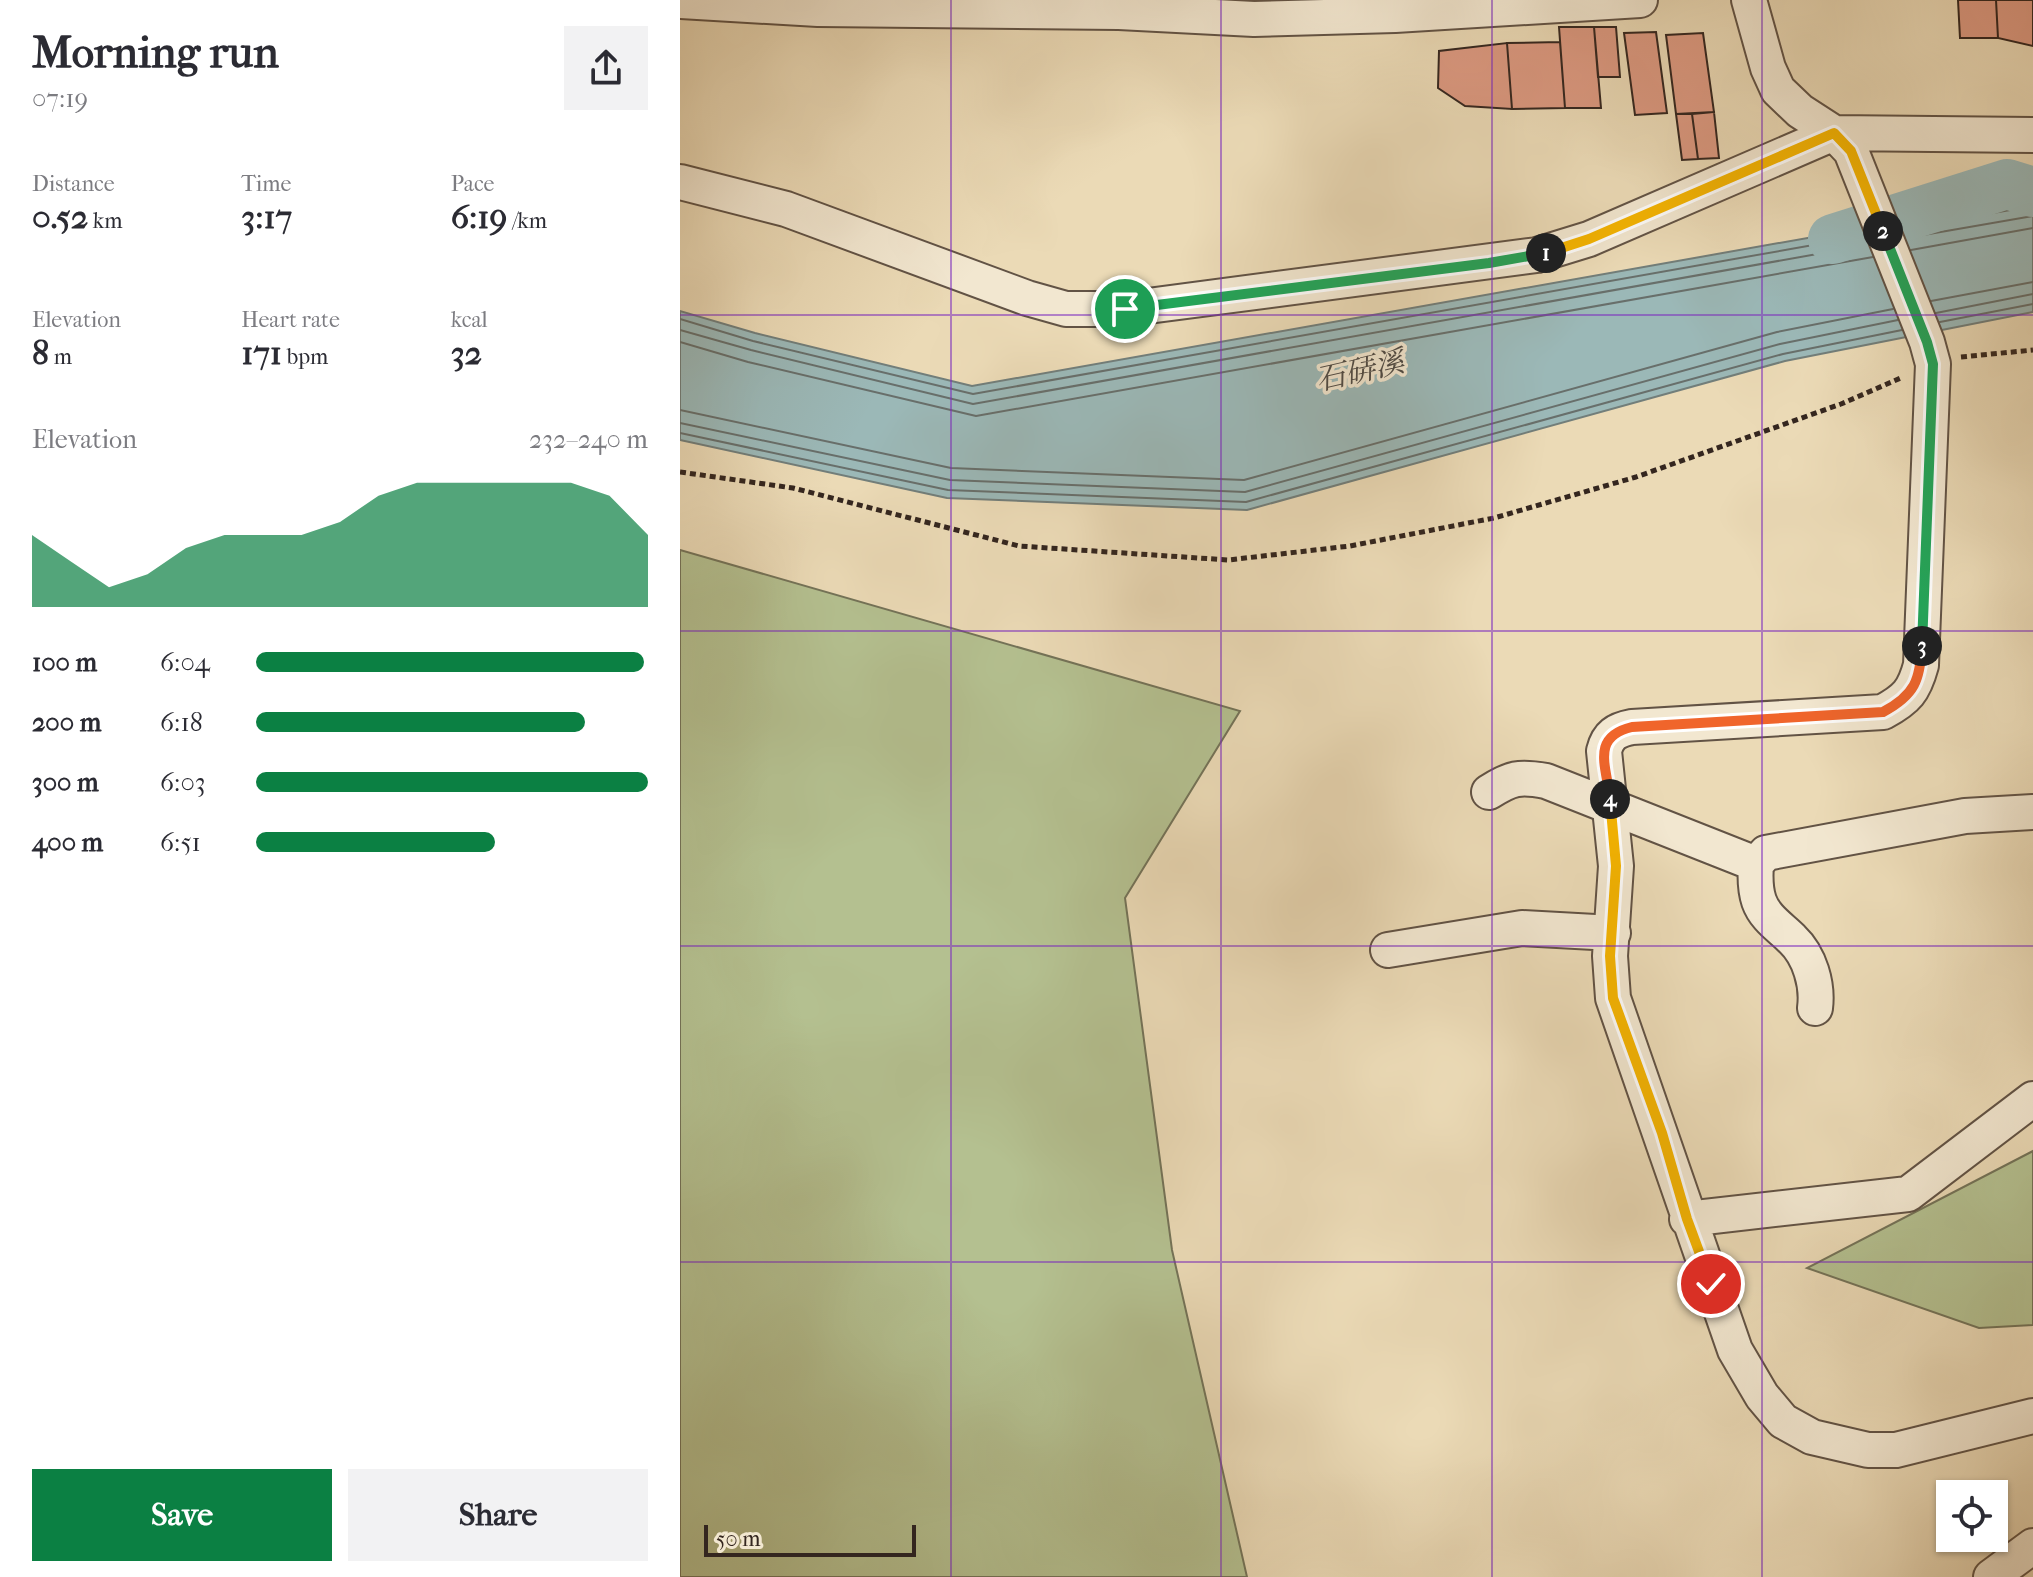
<!DOCTYPE html>
<meta charset="utf-8">
<style>
body{margin:0;font-family:"IM FELL French Canon","Noto Serif TC",serif;background:#f2f2f3;color:#2b2b33;height:100vh;display:flex;flex-direction:column;font-size:30px;white-space:nowrap}
*{box-sizing:border-box;margin:0}
p{font-size:26px;color:#7c7c81}
.icon{flex:none;width:44px;height:44px;fill:none;stroke:currentColor;stroke-width:2;stroke-linecap:round;stroke-linejoin:round}
.map{position:relative;flex:1;overflow:hidden}
.sheet{display:flex;flex-direction:column;background:#fff;width:680px}
.sheet>*{flex:none}
.fabs{position:absolute;left:1256px;top:1480px;display:grid;gap:16px}
.fabs a{display:grid;place-items:center;width:72px;height:72px;border-radius:0px;background:#fff;box-shadow:0 2px 6px #0004;font-size:40px}
.scale{position:absolute;left:24px;bottom:20px;width:212px;box-sizing:border-box;padding-left:8px;border:4px solid #34261f;border-top:0;font-size:22px;line-height:28px;white-space:nowrap;color:#34261f;-webkit-text-stroke:6px #f2e7d0;paint-order:stroke}
.pin{position:absolute;display:grid;place-items:center;width:68px;height:68px;color:#fff;margin:-34px;border:4px solid #fff;border-radius:50%;box-shadow:0 2px 8px #0007}
.km{position:absolute;width:40px;height:40px;margin:-20px;border-radius:50%;background:#222;color:#fff;font-size:22px;line-height:40px;text-align:center}
.round{display:grid;place-items:center;flex:none;width:84px;height:84px;border-radius:0px;background:#f2f2f3}
.head{display:flex;align-items:center;justify-content:space-between;height:136px;padding:0 32px}
h1{font-size:44px;font-weight:800;line-height:60px}
.stats{display:grid;grid-template-columns:repeat(3,1fr);gap:12px;height:136px;padding:8px 32px}
.stats div{display:grid;align-content:center}
.stats b{font-size:34px;font-weight:800}
.stats small{font-size:22px;font-weight:400}
.stats p{font-size:22px}
.chart{height:224px;padding:16px 32px}
.chart p{display:flex;justify-content:space-between}
.chart svg{width:100%;height:144px;margin-top:8px;fill:#0b8043;opacity:.7}
.primary-button{display:flex;gap:16px;margin-top:auto;padding:16px 32px}
.primary-button a{flex:1;height:92px;border-radius:0px;background:#0b8043;color:#fff;font-size:32px;font-weight:800;line-height:92px;text-align:center}
.primary-button a+a{background:#f2f2f3;color:#2b2b33}
ul{padding:0 32px;list-style:none;font-size:26px}
li{display:grid;grid-template-columns:128px 96px 1fr;align-items:center;height:60px}
li i{height:20px;border-radius:10px;background:#0b8043}
main{display:flex;flex:1;min-height:0}
.map>svg:first-child{display:block}
.green{fill:#b4c090;stroke:#747358;stroke-width:2}
.water{fill:#9bb8b7;stroke:#727e7a;stroke-width:2}
.lines{fill:none;stroke-linecap:round;stroke-linejoin:round}
.shore{stroke:#686f6b;stroke-width:2}
.river{stroke:#9bb8b7;stroke-width:50}
.building{fill:#dc9981;stroke:#34261f;stroke-width:2}
.minor-casing{stroke:#625345;stroke-width:38}
.path{stroke:#34261f;stroke-width:5;stroke-dasharray:6 4;stroke-linecap:butt}
.minor{stroke:#f2e7d0;stroke-width:34}
.split-1-casing{stroke:#fff;stroke-width:16}
.split-2-casing{stroke:#fff;stroke-width:16}
.split-3-casing{stroke:#fff;stroke-width:16}
.split-4-casing{stroke:#fff;stroke-width:16}
.split-5-casing{stroke:#fff;stroke-width:16}
.split-1{stroke:#22a559;stroke-width:10}
.split-2{stroke:#f5b400;stroke-width:10}
.split-3{stroke:#22a559;stroke-width:10}
.split-4{stroke:#f0652b;stroke-width:10}
.split-5{stroke:#f5b400;stroke-width:10}
.grid{fill:none;stroke:#7b2cbf;stroke-width:2;stroke-opacity:0.55}
.labels{text-anchor:middle;dominant-baseline:central;stroke-width:7;stroke-linejoin:round;paint-order:stroke}
.water-label{font-size:30px;font-style:italic;fill:#4e4a45;stroke:#f2e7d0}
</style>
<main>
<section class="sheet">
<div class="head"><div><h1>Morning run</h1><p>07:19</p></div><a class="round"><svg class="icon" aria-label="share" viewBox="0 0 24 24"><path d="M12 15V3M7 8l5-5 5 5M5 13v7h14v-7"/></svg></a></div>
<div class="stats">
<div><p>Distance</p><b>0.52<small> km</small></b></div>
<div><p>Time</p><b>3:17</b></div>
<div><p>Pace</p><b>6:19<small> /km</small></b></div>
</div>
<div class="stats">
<div><p>Elevation</p><b>8<small> m</small></b></div>
<div><p>Heart rate</p><b>171<small> bpm</small></b></div>
<div><p>kcal</p><b>32</b></div>
</div>
<div class="chart"><p><span>Elevation</span>232–240 m</p>
<svg viewBox="0 0 160 44" preserveAspectRatio="none"><path d="M0 44V22L10 30L20 38L30 34L40 26L50 22L60 22L70 22L80 18L90 10L100 6L110 6L120 6L130 6L140 6L150 10L160 22V44z"/></svg>
</div>
<ul>
<li><b>100 m</b>6:04<i style="width:99%"></i></li>
<li><b>200 m</b>6:18<i style="width:84%"></i></li>
<li><b>300 m</b>6:03<i style="width:100%"></i></li>
<li><b>400 m</b>6:51<i style="width:61%"></i></li>
</ul>
<div class="primary-button"><a>Save</a><a>Share</a></div>
</section>
<div class="map">
<svg width="1353" height="1577" viewBox="0 0 1353 1577">
<rect width="100%" height="100%" fill="#ebdab6"/>
<filter id="stains"><feTurbulence type="fractalNoise" baseFrequency=".0025" numOctaves="4"/><feColorMatrix values="0 0 0 0 .2 0 0 0 0 .09 0 0 0 0 .02 0 0 0 .5 -.17"/></filter>
<radialGradient id="worn" r=".72"><stop offset=".6" stop-color="#630" stop-opacity="0"/><stop offset="1" stop-color="#630" stop-opacity=".3"/></radialGradient>
<path class="green" d="M0,550l560,161 -115,187 47,352 75,327h-567z
M1353,1151v174l-54,3 -172,-60z"/>
<path class="water" d="M1353,198v114l-248,49 -538,149 -300,-12 -267,-58v-129l75,22 217,53z"/>
<g class="lines">
<path class="shore" d="M1222,229l131,-23
M1226,238l127,-22
M1231,250l122,-22
M1251,301l102,-19
M1256,313l97,-19
M0,319l73,22 220,53 891,-158
M1260,322l93,-18
M0,330l71,20 222,54 895,-159
M0,342l68,20 228,54 897,-159
M0,410l271,58 293,12 533,-148 116,-23
M0,423l270,57 295,12 535,-148 118,-24
M0,433l268,57 298,12 537,-148 119,-24"/>
<path class="river" d="M1153,239l174,-55 26,8"/>
</g>
<path class="building" d="M1278,0h38l2,38h-38z
M1316,0h37v46l-35,-8z
M879,27h35l7,81h-36z
M914,27h22l4,50h-22z
M976,32l11,81 -32,2 -11,-82z
M1023,33l11,79 -38,2 -10,-79z
M880,42l5,66 -53,1 -5,-66z
M827,43l5,66 -47,-3 -27,-18 1,-37z
M1034,112l5,46 -21,1 -6,-45z
M996,114h16l6,45 -16,1z"/>
<g class="lines">
<defs>
<path id="minor" d="M1069,0l19,68 10,22 22,21 34,22 17,18 76,191 6,22 -12,301c-7,26 -14,34 -38,47l-251,15c-16,3 -24,8 -28,24l12,115 -6,90 3,42 122,352 27,46 21,25 29,16 56,13h28l137,-34
M0,1l138,8 301,3 135,7 141,-4 245,-15
M0,182l106,27 241,89 39,11h59l412,-54 52,-16 245,-106 199,2
M809,792c22,-14 30,-16 57,-11l210,83
M708,950l134,-22 91,5
M1135,1008c3,-23 -5,-52 -23,-69 -12,-12 -27,-21 -33,-38 -4,-12 -4,-24 -3,-37l10,-11 199,-37 68,-4
M1007,1219l221,-25 125,-95
M1311,1577l42,-31"/>
</defs>
<use href="#minor" class="minor-casing"/>
<path class="path" d="M1281,357l72,-7
M0,472l113,16 226,58 209,14 122,-14 144,-28 142,-41 205,-73 62,-27"/>
<use href="#minor" class="minor"/>
</g>
<g class="lines">
<defs>
<path id="split-1" d="M445,309l364,-46 57,-10"/>
<path id="split-2" d="M866,253l43,-14 245,-106 17,18 32,80"/>
<path id="split-3" d="M1203,231l44,111 6,22 -11,282"/>
<path id="split-4" d="M930,799c-3,-32 -20,-62 22,-72l251,-15c32,-17 37,-32 39,-66"/>
<path id="split-5" d="M930,799l6,67 -6,90 3,42 49,135 25,86 24,65"/>
</defs>
<use href="#split-1" class="split-1-casing"/>
<use href="#split-2" class="split-2-casing"/>
<use href="#split-3" class="split-3-casing"/>
<use href="#split-4" class="split-4-casing"/>
<use href="#split-5" class="split-5-casing"/>
<use href="#split-1" class="split-1"/>
<use href="#split-2" class="split-2"/>
<use href="#split-3" class="split-3"/>
<use href="#split-4" class="split-4"/>
<use href="#split-5" class="split-5"/>
</g>
<path class="grid" d="M271,0v1577M541,0v1577M812,0v1577M1082,0v1577M0,315h1353M0,631h1353M0,946h1353M0,1262h1353"/>
<g class="labels">
<g class="water-label">
<text transform="translate(680 371) rotate(-13)">石硦溪</text>
</g>
</g>
<rect width="100%" height="100%" filter="url(#stains)"/>
<rect width="100%" height="100%" fill="url(#worn)"/>
</svg>
<div class="fabs">
<a><svg class="icon" aria-label="locate" viewBox="0 0 24 24"><circle cx="12" cy="12" r="6"/><path d="M12 2v4M12 18v4M2 12h4M18 12h4"/></svg></a>
</div>
<div class="scale">50 m</div>
<div class="pin" style="left:445px;top:309px;background:#1e9e55"><svg class="icon" aria-label="arrive" viewBox="0 0 24 24"><path d="M6 21V4h12l-3 4 3 4H6"/></svg></div>
<div class="pin" style="left:1031px;top:1284px;background:#d93025"><svg class="icon" aria-label="check" viewBox="0 0 24 24"><path d="M5 12l5 5 9-10"/></svg></div>
<b class="km" style="left:866px;top:253px">1</b>
<b class="km" style="left:1203px;top:231px">2</b>
<b class="km" style="left:1242px;top:646px">3</b>
<b class="km" style="left:930px;top:799px">4</b>
</div>
</main>
